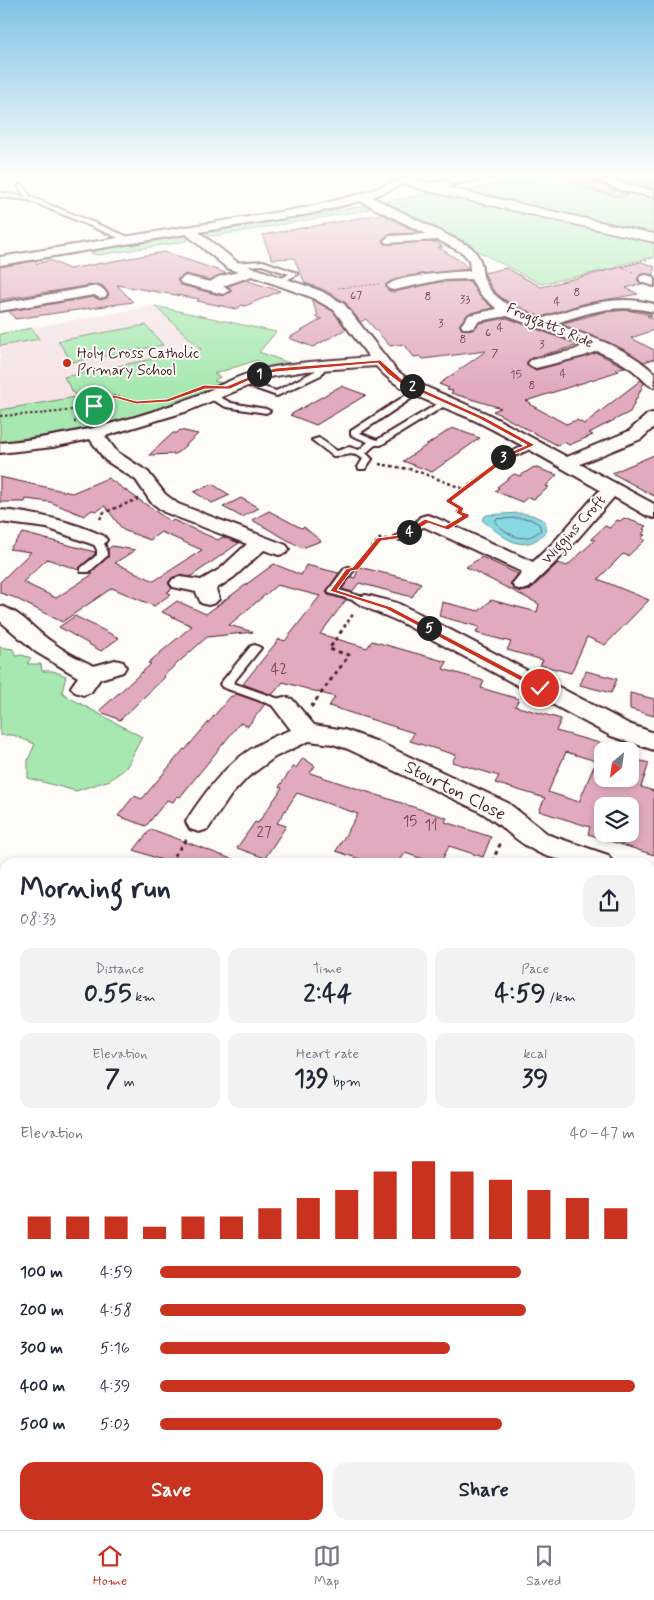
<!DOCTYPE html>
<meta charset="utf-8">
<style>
body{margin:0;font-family:Mynerve,sans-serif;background:#f2f2f3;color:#1f2937;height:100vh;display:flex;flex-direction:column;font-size:19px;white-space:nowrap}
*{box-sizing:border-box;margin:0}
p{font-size:16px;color:#747a83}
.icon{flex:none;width:28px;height:28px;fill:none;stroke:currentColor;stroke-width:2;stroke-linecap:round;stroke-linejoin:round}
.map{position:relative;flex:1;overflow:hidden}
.side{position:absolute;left:0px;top:858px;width:655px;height:672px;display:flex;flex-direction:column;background:#fff;border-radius:15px 15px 0 0;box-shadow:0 2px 8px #0003}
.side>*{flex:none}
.needle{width:32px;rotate:209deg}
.buttons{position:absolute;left:594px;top:742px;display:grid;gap:10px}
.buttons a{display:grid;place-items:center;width:45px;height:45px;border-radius:10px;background:#fff;box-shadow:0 2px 8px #0003;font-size:25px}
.pin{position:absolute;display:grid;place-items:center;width:42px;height:42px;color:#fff;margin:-21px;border:2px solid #fff;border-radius:50%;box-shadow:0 1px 5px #0007}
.km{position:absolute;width:25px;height:25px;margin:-12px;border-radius:50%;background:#222;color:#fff;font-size:14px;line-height:25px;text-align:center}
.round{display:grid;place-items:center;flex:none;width:52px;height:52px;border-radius:15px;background:#f2f2f3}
.headline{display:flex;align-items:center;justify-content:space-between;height:85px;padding:0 20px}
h1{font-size:28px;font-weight:700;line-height:38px}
.figures{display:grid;grid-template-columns:repeat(3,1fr);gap:8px;height:85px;padding:5px 20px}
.figures div{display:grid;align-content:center;border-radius:12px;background:#f2f2f3;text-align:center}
.figures b{font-size:25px;font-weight:700}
.figures small{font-size:14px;font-weight:400}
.figures p{font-size:14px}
.chart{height:140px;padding:10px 20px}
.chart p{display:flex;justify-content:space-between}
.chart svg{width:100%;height:90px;margin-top:5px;stroke:#c8321e;stroke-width:6}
.action{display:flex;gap:10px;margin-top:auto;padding:10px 20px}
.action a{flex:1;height:58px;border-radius:15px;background:#c8321e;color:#fff;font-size:20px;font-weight:700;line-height:58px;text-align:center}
.action a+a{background:#f2f2f3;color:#1f2937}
ul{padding:0 20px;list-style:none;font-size:16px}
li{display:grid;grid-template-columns:80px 60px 1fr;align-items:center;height:38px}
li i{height:12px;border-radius:6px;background:#c8321e}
.dock{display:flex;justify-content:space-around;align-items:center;height:70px;border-top:1px solid #e0e1e3;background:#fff;font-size:14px;color:#747a83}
.dock a{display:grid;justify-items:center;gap:2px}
.dock .current{color:#c8321e}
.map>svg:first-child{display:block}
.built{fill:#f5e3e6}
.green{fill:#a7e8b1;stroke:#78846e}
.water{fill:#87d8e2;stroke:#6f8e99}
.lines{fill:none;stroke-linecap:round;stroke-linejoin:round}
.shore{stroke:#626974;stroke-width:1}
.building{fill:#e2aabf;stroke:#4a1f2b;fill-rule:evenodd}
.lane-casing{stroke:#4a1f2b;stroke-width:4}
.street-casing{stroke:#4a1f2b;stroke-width:4}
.secondary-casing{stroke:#4a1f2b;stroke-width:3}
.path-far3{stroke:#4a1f2b;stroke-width:1;stroke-dasharray:2 2;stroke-linecap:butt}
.path-far2{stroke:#4a1f2b;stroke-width:2;stroke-dasharray:2.5 2.5;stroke-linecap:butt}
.path-far1{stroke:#4a1f2b;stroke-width:2.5;stroke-dasharray:3 3;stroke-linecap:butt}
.path{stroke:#4a1f2b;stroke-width:3;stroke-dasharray:4 4;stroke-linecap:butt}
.lane{fill:#fdfcf7;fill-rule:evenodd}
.street{fill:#fdfcf7;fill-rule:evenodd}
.secondary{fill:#fdfcf7;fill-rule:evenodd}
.route{fill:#c8321e;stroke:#fff}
.poi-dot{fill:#c8321e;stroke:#fdfcf7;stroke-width:2}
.labels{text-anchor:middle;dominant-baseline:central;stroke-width:4;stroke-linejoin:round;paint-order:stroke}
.far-number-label{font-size:12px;fill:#704250}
.far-street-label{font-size:15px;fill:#4a1f2b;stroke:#fdfcf7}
.far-poi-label{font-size:15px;fill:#4a1f2b;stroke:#fdfcf7;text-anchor:start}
.number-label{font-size:15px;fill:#704250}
.street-label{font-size:18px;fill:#4a1f2b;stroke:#fdfcf7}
</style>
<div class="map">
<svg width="654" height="1530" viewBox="0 0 654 1530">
<rect width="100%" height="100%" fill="#fdfcf7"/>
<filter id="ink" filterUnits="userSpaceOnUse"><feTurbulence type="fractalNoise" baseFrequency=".02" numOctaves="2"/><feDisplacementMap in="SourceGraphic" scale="10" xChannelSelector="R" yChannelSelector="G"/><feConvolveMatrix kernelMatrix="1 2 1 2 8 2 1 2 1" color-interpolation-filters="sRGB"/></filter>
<g filter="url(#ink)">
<path class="built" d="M155,306l47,43 -137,27 12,21 -77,13v-77z"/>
<path class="green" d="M560,174h20l36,16 38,7v37l-126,-29 -57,-16z
M601,174h53v18l-27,-6z
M434,192l220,50v15l-37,8 3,2 -79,17 -158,-82z
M370,205l2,3 -5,2 -152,26 -10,-1 -3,-2z
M186,235l3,2 -2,4 -87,14 -8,-1 -2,-3z
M155,306l121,26 -17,20 30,11 -35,9 -3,-1 14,-5 -8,-6 -43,14 6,3 -6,4 8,2 21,-9 3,1c-82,37 -157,58 -246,69v-34l76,-13 -12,-20 137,-28z
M146,325l17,20 -91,17 -14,-21z
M32,328l7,11 -39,7v-12z
M0,647l13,2 3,7 6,-1 9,3 -4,6h14l1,7h11l13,5 -4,16 6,5 74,40 -16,31 -16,12 -34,11 -48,-13v-18l7,-16 -22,-9h-13z"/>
<path class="water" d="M520,513l12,2 13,6 1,10c-23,27 -43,5 -64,-11l4,-5z"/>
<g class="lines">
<path class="shore" d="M520,518l10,1 9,5 2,6c-17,15 -32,6 -46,-8l2,-3z"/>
</g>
<path class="building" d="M558,174h23l38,18 10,2 -7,3 -28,-6z
M605,174h8l38,9 -7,4 -16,-4z
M383,214l35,19 -29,1 -7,6 2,4 51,-2 8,5h-5l24,15 6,7 -67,8 -15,7 3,7 5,1 46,-10 30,-1 8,14 15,13 -25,6 -8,10 1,5 12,1 7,-7 27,-5 72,27 -48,13 -5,5 4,5 6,2 61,-17 28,14 -9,2 3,2 -93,30 5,2 -2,1 37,20 11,-4 7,4 57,-44 3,3 -14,29 -41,21 4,2 -24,10 -5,-3 -7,3 -64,-34 8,-3 -50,-15 2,-2 -6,-1 2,-2 -10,-4 47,-33 -63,8 -3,-3 -6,1 -10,-13 -14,2 -24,-27 -6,3 -15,-20 -23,-13 -17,-6 -11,-25 -22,1 -10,-24z
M164,252l62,21 -16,7 -25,-6 -8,6 4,5 42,11 9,-5 -4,-5 17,-6 35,11 -35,15 -3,-1 -5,4 -40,-8 2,-2 -82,-14 16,17 -118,17 -6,-8 85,-14 6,3 7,-2 2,-4 -6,-8 -6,-2 -97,16v-33l35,-6 2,3 13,-4 19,9z
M641,262l13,4v9l-13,-1 -4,6 4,4 -15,4 12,6 -56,10 -41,13 -38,-18 -11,-10 -8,-16 22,-5 35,19z
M311,299l22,12 13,18 -33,18 -24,-9 33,-19 -7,-2 3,-2z
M627,310l25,5 -5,1 7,3v11l-23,8 23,12v9l-10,3 -36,-20 -48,-18 44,-12z
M341,386l25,9 -50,30 -26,-10z
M452,428l28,10 -48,34 -29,-11z
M180,430l18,4 -22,20 -27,1 24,-22h4z
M654,455v41l-42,-23z
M534,467l23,8 -11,11 3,1 -15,12 -6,-2 -6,5 -27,-11 4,-3 -2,-1 17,-13 6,2z
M0,477l72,16 36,-15 63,44 2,-2 45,20 5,-3 16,6 -49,34 -11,-2 -7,3 -4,5 4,6 -5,3 4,2 -17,12 -42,-18 -50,34 -49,-25 -13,-4v-11l31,-30 -22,-3 14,-16 72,19v2l-15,13 -1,3 -32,-11 -24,23 33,16 37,-24 -3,-1 18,-16v-8l4,-3 23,4 -20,13 39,18 48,-31 -41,-18 -11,8 -27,-10 -18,-24 -8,5 -5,-1 -8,6 -34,-14 -24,-3 -1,3h-25z
M212,484l18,11 -18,8 -18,-11z
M241,498l18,10 -17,9 -19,-10z
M269,511l32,17 3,-1 17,14 -19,7 -50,-28z
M624,518l22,8 -3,3 3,1 -4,4 3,1 -4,3 4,2 -17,16 -5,-2 -25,25 51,21 -44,45 -18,-8 -16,36 -31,-8 3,-5 -36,-10 4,-8 -35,-9 3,-6 -40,-11 3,-14 37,9 12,-11 46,12 2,-8 -73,-37 16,-10 36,17 -8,10 4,5 7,3 9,-2 28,-27 9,3 28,-26 -4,-1 14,-13 5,2 7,-8 3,1z
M274,564l27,11 5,-10 33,8 -13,19 2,3 18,5 -26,34 47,14 5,-7 75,21 -4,7 41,12 -3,7 38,11 -4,7 46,13 -5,12 47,13 -7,17 -30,-9 -18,40 31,10 15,-36 8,3v10h28v-21l19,5 -8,24 13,4v64l-66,-21 2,-7 -51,-16 6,-13 -50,-15 4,-7 -47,-14 4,-7 -46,-14 4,-8 -85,-27 6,-9 -52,-15 -11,13 -29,-11 36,-45 6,2 35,-45 -43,-11 -48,40 24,7 -46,5 -44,39 2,1 -45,43 -21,-9 52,-47 -3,-1 44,-37 -30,-14 15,-11 29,13zM602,806h28v28h-28z
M359,567l57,14 5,2 -9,14 -53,-14 -7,9 -10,-3 9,-12 4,1z
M75,616l44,22 -18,13 -42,-24z
M586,671l31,8 -6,14 -31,-8z
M630,693l24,6v17l-24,-7z
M236,694l29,10 -17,22 -8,-3 -60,74 -3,-1 -4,6 -6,-2 -21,26 -28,-10 16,-20 8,3 42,-50 1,1 46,-54h3z
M303,758l12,8 -5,7 137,45 -2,4 46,15 -8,20 -34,-11 -8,16h-9l-27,-9 -6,9h-31l-32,-11 22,-37 -61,-21 -20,30 9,3 -21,32 -28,-10 18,-26 3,1 24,-35 -3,-1 14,-20 3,1z
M151,829l86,32v1h-70l-33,-12z"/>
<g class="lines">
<defs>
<path id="lane" d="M18,185h4l9,12 93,38 7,5 -5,1 -98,-41 -28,-3v-4l25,3z
M263,261l34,12 1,1 -19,10 -2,-1v-2l12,-7 -27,-9 -30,2 -3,-2 3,-2z
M320,363l7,2 -6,10 -44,21 -40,-14 4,-2 35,11 39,-20z
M417,388l7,2 -64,43 17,7 67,-40 7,2 -70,43h-6l-9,8 6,6 -7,10h-6l-1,-2 5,-8c-11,-9 -18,-2 -30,-3l-21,-16 7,-2 18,13 12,-4 10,3 9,-8 -17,-7v-4z
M208,394h6l17,9 35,6 4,2 -4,2 -40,-6 -18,-9z
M532,442l3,1v4l-29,13 -3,1 -4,-3z
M427,518l5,3 -2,2 -27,16 -3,1 -5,-3z
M97,537c7,2 10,12 10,19l-18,16h-8v-4l16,-13v-5l-5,-10z
M349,567l5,3 -15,20 31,9 1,2 -1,2 -4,1 -37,-11 -1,-2 17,-23z
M255,645l6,3 -28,35 55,19 2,3 -2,3h-8l-58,-21 -2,-3 31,-38z"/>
<path id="street" d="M473,174l21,1 -5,3 -36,6 -6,-3 2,-2z
M583,174h16l28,11 27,6v6l-34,-7z
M410,175l4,1 1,2 -1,2 -42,17 99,50c16,18 7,20 15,36 9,19 36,29 55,36 37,-12 74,-26 113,-15v8c-38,-9 -64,0 -100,12 34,12 74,23 100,49v14c-8,-2 -12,-9 -19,-15 -11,-9 -25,-16 -38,-21l-13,5 -48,12 -5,-2 -3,-3 3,-3 43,-10 10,-5 -77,-29 -28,5 -6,7h-10l-2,-3 8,-10 28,-6 -17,-15 -9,-15 -31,1 -46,10 -5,-1 -2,-3c9,-11 68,-14 83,-15l-1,-11 -6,-7 -25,-13 -52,3 -2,-3 6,-4 36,-2 -66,-33 -50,13 -111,18 38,30 84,29 23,13 52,66 12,9 80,35 79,43 62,-26 19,-17 6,-1v14l-13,12 -61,25 74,40v14l-7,-2 -33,-19 -47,54 -38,37 -7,2 -7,-2 -3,-4 10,-12 -102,-47 -3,-4 3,-4 7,-2 7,2 99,45 20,-19 47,-53c-41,-23 -82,-48 -124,-69 -34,-16 -76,-26 -100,-55l-70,5 -37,6 -81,34 -83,25 12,16 31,20 17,22 13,10 108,41 3,4 -3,4 -7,2 -15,-5 -30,27 -18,12 3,10 -4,4 -7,2 -7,-2 -5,-11 -23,-5 -3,-4 3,-4 7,-2 21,3 19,-11 27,-25 -83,-32 -13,-10 -15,-22 -31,-20 -15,-21 -37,8 -53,6v-10c61,-6 120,-19 178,-40 27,-9 51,-24 78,-32 37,-10 75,-10 113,-14l-35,-47 -23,-13 -59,-21 -29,10 7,4 -7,4 -42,-11 -2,-3 7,-4 24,6 8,-5 20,-5 -11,-4 -41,-34 -186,31v-8l310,-50 58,-15z
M646,275l8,2v9l-13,-4 -2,-3 2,-3z
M97,286c5,1 7,4 10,8l-2,3 -5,1 -6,-3 -94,16v-8z
M0,510c36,3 71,11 104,26l3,4 -3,4 -7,2 -50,-18 -47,-6z
M366,595l31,8 23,11 209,110 25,9v17l-43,-14 -207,-112c-9,-5 -45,-18 -49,-23l4,-4z
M0,606c21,5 34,24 52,36 13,10 27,17 42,24l21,-6 8,2 3,5 -3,5 -23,7 -9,13 -8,3 -8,-3 -4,-5 7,-10 -42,-25 -36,-31z
M284,697l8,2 22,26 31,5 33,12 130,61 41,32 59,20 4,7c-25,3 -61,0 -82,-14 -19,-11 -34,-28 -53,-38l-129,-61 -15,-5 -24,-3 -34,16 -27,20 -17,18 -23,34 -9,3 -9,-3 -4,-7 4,-7c28,-42 52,-68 101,-85l-19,-25 4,-6z
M650,869l4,1v22l-4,-1z
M0,912l5,2v24l-5,-2z
M5,1054v35l-5,2v-35z
M0,1130l5,1v34l-5,-2z
M650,1179l4,1v36l-4,-1z
M654,1296v39l-4,2v-39z
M650,1497l4,2v31h-21l-2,-5h19z
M253,1525h44l-2,5h-44z"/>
<path id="secondary" d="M408,174h18l-9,5 10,4 19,-2 6,4 -2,3 204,46v8l-232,-52 -16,-6 -2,-3z"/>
</defs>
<use href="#lane" class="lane-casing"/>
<use href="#street" class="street-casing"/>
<use href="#secondary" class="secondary-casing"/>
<path class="path-far3" d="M528,174l6,2 16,-2
M501,179l24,-5
M633,272l-13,-6 34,-8
M338,288l41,-4"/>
<path class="path-far2" d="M0,416c39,-3 78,-1 114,-20l22,6h9
M75,423v-4l7,-9"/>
<path class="path-far1" d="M379,464l35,6 50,19
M464,517l3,-2 -9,-3 4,-3 -14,-8 48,-35
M100,519l3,-6 35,-14
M360,563l19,-24h8
M344,627l10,-14"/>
<path class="path" d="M311,707l38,-52 -20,-6 16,-23
M169,862l18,-23
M492,862l10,-22"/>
<use href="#lane" class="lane"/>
<use href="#street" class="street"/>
<use href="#secondary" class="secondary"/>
</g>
</g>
<linearGradient id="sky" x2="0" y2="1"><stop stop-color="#81c2e6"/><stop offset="0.45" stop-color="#fefefb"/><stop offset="1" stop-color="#fefefb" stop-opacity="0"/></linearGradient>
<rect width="654" height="389" fill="url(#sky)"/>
<path class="route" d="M380,360l24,21 80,36 51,28 -29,13 -1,3 -53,40 12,7 -2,4 7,2v3l-21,13 -20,-7 -25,15 -22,3 -23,29 -7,1 -14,19 54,17 152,80v3h-5l-152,-81 -56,-18 16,-22 7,-2 24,-29 22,-3 26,-16 20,7 17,-10 -6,-3 2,-4 -12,-7v-2l54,-41 1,-3 26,-11 -47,-26 -80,-36 -12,-9 -10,-11 -102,9 -15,3 -31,14h-25l-37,13 -32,2 -21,-6 -19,9 -4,-1 22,-11 22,6 31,-2 37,-14 23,1 31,-13 18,-5z"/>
<circle class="poi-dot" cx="67" cy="363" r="5"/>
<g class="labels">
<g class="far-number-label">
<text x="577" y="293">8</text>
<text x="356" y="296">67</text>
<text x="428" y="297">8</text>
<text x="465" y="300">33</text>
<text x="557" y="302">4</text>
<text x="441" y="324">3</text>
<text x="500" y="328">4</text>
<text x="488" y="333">6</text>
<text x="463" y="340">8</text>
<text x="542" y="345">3</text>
<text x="495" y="354">7</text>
<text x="563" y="374">4</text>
<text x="516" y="375">15</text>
<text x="532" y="386">8</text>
</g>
<g class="far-street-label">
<text transform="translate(550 326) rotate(23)">Froggatts Ride</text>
<text transform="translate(574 530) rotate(-48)">Wiggins Croft</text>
</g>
<g class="far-poi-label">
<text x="77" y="354">Holy Cross Catholic<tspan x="77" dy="17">Primary School</tspan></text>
</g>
<g class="number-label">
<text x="279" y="670">42</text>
<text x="410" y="822">15</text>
<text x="431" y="826">11</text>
<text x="264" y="833">27</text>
</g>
<g class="street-label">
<text transform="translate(455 791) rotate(27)">Stourton Close</text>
</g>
</g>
</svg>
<div class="buttons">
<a><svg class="needle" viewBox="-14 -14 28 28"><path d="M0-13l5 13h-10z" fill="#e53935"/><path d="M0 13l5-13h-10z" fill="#747a83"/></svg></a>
<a><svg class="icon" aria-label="layers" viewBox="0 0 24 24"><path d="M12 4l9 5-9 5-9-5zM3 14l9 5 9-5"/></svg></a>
</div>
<div class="pin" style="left:94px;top:406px;background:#1e9e55"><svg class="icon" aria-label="arrive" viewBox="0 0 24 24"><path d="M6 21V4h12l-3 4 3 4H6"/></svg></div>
<div class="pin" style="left:540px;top:688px;background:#d93025"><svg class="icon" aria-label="check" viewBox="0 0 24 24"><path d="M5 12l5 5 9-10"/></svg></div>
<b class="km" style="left:259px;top:374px">1</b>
<b class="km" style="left:412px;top:386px">2</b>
<b class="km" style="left:503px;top:457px">3</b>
<b class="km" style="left:409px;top:532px">4</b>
<b class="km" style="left:429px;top:628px">5</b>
<section class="side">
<div class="headline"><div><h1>Morning run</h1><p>08:33</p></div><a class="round"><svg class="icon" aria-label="share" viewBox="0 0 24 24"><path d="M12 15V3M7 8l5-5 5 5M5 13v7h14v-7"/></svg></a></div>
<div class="figures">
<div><p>Distance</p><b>0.55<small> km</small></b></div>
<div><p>Time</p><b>2:44</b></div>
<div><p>Pace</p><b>4:59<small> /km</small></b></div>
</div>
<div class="figures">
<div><p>Elevation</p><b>7<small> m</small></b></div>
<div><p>Heart rate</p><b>139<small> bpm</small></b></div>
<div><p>kcal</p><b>39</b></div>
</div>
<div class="chart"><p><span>Elevation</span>40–47 m</p>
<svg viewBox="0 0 160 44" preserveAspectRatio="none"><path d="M5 44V33M15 44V33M25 44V33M35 44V38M45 44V33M55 44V33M65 44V29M75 44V24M85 44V20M95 44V11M105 44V6M115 44V11M125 44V15M135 44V20M145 44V24M155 44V29"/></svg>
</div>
<ul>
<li><b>100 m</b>4:59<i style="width:76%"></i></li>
<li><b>200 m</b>4:58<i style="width:77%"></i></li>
<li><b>300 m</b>5:16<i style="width:61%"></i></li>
<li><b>400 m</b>4:39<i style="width:100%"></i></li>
<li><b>500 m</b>5:03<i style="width:72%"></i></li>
</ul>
<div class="action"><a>Save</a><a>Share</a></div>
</section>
</div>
<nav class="dock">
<a class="current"><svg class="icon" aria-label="home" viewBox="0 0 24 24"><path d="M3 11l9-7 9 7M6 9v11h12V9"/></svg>Home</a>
<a><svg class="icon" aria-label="map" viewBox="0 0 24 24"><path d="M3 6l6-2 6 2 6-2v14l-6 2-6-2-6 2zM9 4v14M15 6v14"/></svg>Map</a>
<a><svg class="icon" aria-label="saved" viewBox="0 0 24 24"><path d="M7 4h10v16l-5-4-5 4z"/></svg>Saved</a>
</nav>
